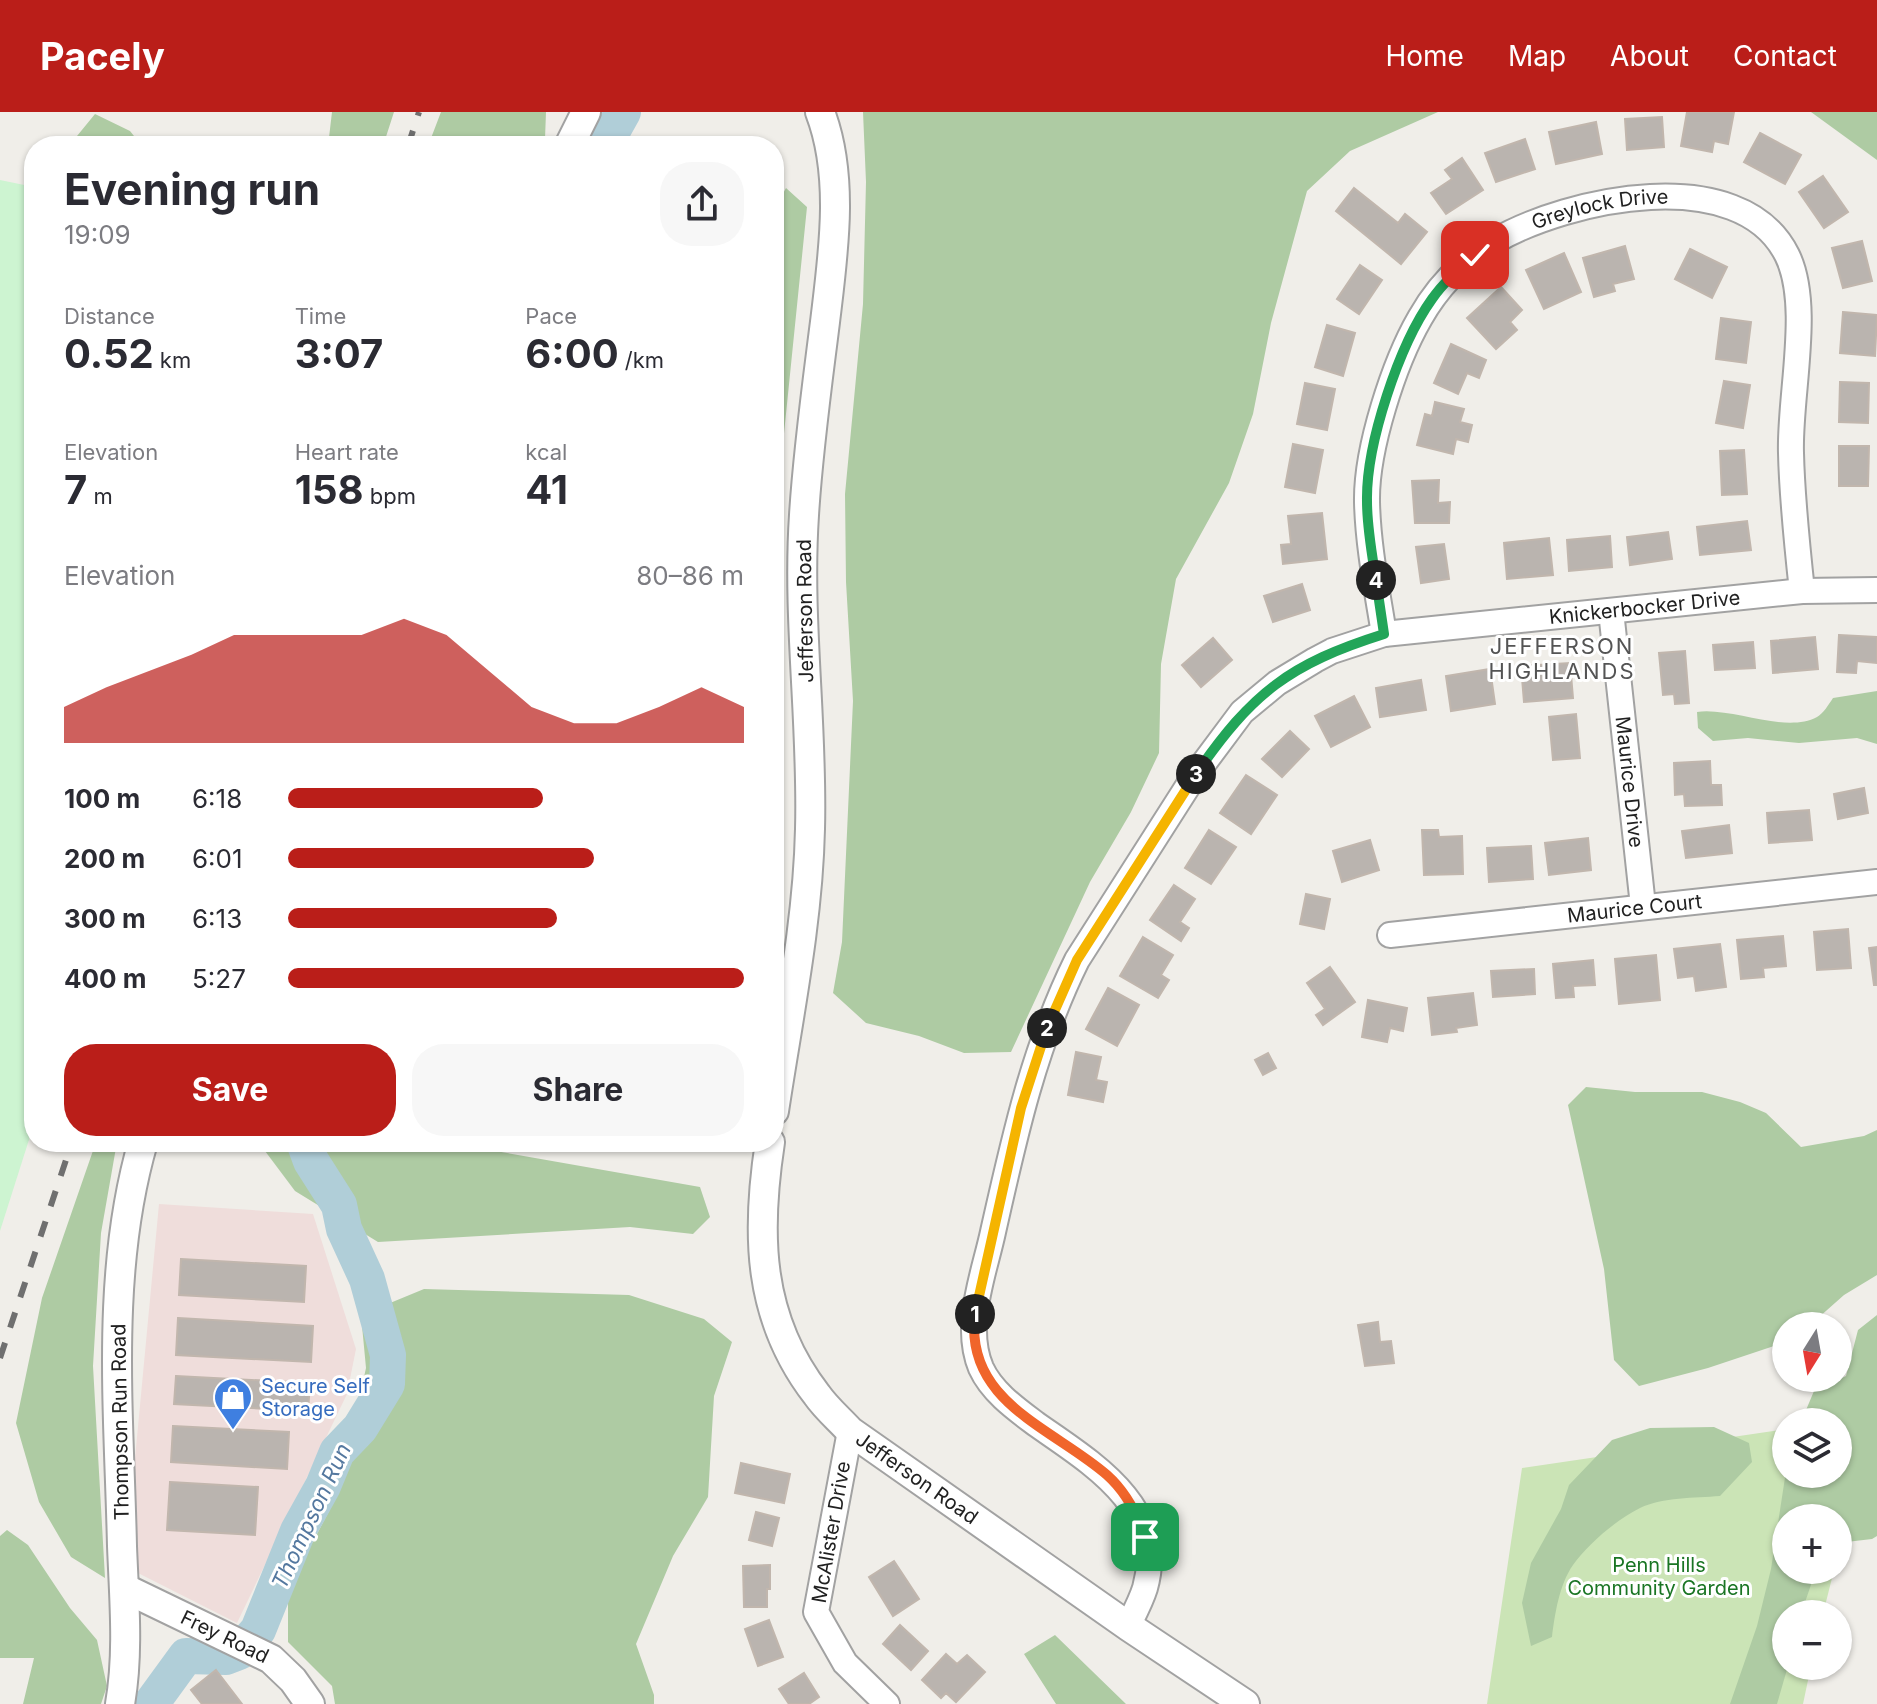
<!DOCTYPE html>
<meta charset="utf-8">
<style>
body{margin:0;font-family:Inter,sans-serif;background:#f7f7f7;color:#2b2b33;height:100vh;display:flex;flex-direction:column;font-size:30px;white-space:nowrap}
*{box-sizing:border-box;margin:0}
p{font-size:26px;color:#7c7c81}
.icon{flex:none;width:44px;height:44px;fill:none;stroke:currentColor;stroke-width:2;stroke-linecap:round;stroke-linejoin:round}
.map{position:relative;flex:1;overflow:hidden}
.drawer{position:absolute;left:24px;top:24px;width:760px;height:1016px;display:flex;flex-direction:column;background:#fff;border-radius:32px;box-shadow:0 2px 6px #0004}
.drawer>*{flex:none}
.needle{width:52px;rotate:191deg}
.controls{position:absolute;left:1772px;top:1200px;display:grid;gap:16px}
.controls a{display:grid;place-items:center;width:80px;height:80px;border-radius:50%;background:#fff;box-shadow:0 2px 6px #0004;font-size:40px}
.pin{position:absolute;display:grid;place-items:center;width:68px;height:68px;color:#fff;margin:-34px;border-radius:16px;box-shadow:0 4px 12px #0006}
.km{position:absolute;width:40px;height:40px;margin:-20px;border-radius:50%;background:#222;color:#fff;font-size:22px;line-height:40px;text-align:center}
.round{display:grid;place-items:center;flex:none;width:84px;height:84px;border-radius:32px;background:#f7f7f7}
.headline{display:flex;align-items:center;justify-content:space-between;height:136px;padding:0 40px}
h1{font-size:44px;font-weight:700;line-height:60px}
.figures{display:grid;grid-template-columns:repeat(3,1fr);gap:12px;height:136px;padding:8px 40px}
.figures div{display:grid;align-content:center}
.figures b{font-size:40px;font-weight:700}
.figures small{font-size:22px;font-weight:400}
.figures p{font-size:22px}
.chart{height:224px;padding:16px 40px}
.chart p{display:flex;justify-content:space-between}
.chart svg{width:100%;height:144px;margin-top:8px;fill:#ba1e19;opacity:.7}
.action{display:flex;gap:16px;margin-top:auto;padding:16px 40px}
.action a{flex:1;height:92px;border-radius:32px;background:#ba1e19;color:#fff;font-size:32px;font-weight:700;line-height:92px;text-align:center}
.action a+a{background:#f7f7f7;color:#2b2b33}
ul{padding:0 40px;list-style:none;font-size:26px}
li{display:grid;grid-template-columns:128px 96px 1fr;align-items:center;height:60px}
li i{height:20px;border-radius:10px;background:#ba1e19}
header{display:flex;align-items:center;gap:48px;box-sizing:border-box;height:112px;padding:0 40px;background:#ba1e19;color:#fff}
header strong{font-size:38px}
nav{display:flex;gap:44px;margin-inline-start:auto;font-size:28px}
.map>svg:first-child{display:block}
.commercial{fill:#efdddb}
.grass{fill:#cbe4b6}
.forest{fill:#aecba3}
.park{fill:#cdf4d1}
.lines{fill:none;stroke-linecap:round;stroke-linejoin:round}
.river{stroke:#b0ced8;stroke-width:36}
.building{fill:#bab4af;stroke:#c1b6ad;stroke-width:2}
.minor-casing{stroke:#a2a2a2;stroke-width:28}
.tertiary-casing{stroke:#a2a2a2;stroke-width:32}
.minor{stroke:#fff;stroke-width:24}
.tertiary{stroke:#fff;stroke-width:28}
.rail{stroke:#6f6f6f;stroke-width:6;stroke-dasharray:16 16;stroke-linecap:butt}
.split-1-casing{stroke:#fff;stroke-width:16}
.split-2-casing{stroke:#fff;stroke-width:16}
.split-3-casing{stroke:#fff;stroke-width:16}
.split-4-casing{stroke:#fff;stroke-width:16}
.split-5-casing{stroke:#fff;stroke-width:16}
.split-1{stroke:#f0652b;stroke-width:10}
.split-2{stroke:#f5b400;stroke-width:10}
.split-3{stroke:#f5b400;stroke-width:10}
.split-4{stroke:#22a559;stroke-width:10}
.split-5{stroke:#22a559;stroke-width:10}
.labels{text-anchor:middle;dominant-baseline:central;stroke-width:6;stroke-linejoin:round;paint-order:stroke}
.street-label{font-size:20px;fill:#212121;stroke:#fff}
.shop-label{font-size:20px;fill:#366cbe;stroke:#fff;text-anchor:start}
.park-label{font-size:20px;fill:#1a7524;stroke:#fff}
.neighbourhood-label{font-size:22px;letter-spacing:2px;fill:#545454;stroke:#fff}
.water-label{font-size:22px;font-style:italic;fill:#54789f;stroke:#fff}
</style>
<header>
<strong>Pacely</strong>
<nav><a>Home</a><a>Map</a><a>About</a><a>Contact</a></nav>
</header>
<div class="map">
<svg width="1877" height="1592" viewBox="0 0 1877 1592">
<rect width="100%" height="100%" fill="#f0eee9"/>
<path class="commercial" d="M159,1092l154,10 43,135 -9,45 -110,229 -99,-50 -4,-104z"/>
<path class="grass" d="M1869,1304l-31,135v-33h-52v52h48l-11,44h-37v52h25l-8,38h-316l35,-236 264,-39v45h52v-52z"/>
<path class="forest" d="M332,0h62l-11,34h-55z
M441,0h105l-1,27 -4,7h-113z
M863,0h575l-88,39 -43,40 -36,132 -18,91 -24,69 -53,96 -15,85 -2,89 -28,59 -41,70 -79,170 -47,1 -45,-17 -53,-13 -33,-30 9,-51 11,-241 -7,-119 -1,-88 18,-190 3,-122z
M1811,0h66v48z
M95,2l35,17 12,15h-66l1,-10z
M786,76l21,19 -33,325v-322z
M774,471c7,86 7,171 0,257z
M1877,579v53l-20,-6 -58,5 -51,-5 -35,3 -15,-13 -1,-16c35,-5 88,22 120,5 6,-3 12,-13 16,-19z
M1586,975l49,5h67l38,10 26,11 35,34 63,-11 13,-6v145l-33,20 -35,31h-23v16l-78,26 -69,18 -25,-26 -10,-91 -36,-164z
M96,1030h21l-16,91 -8,133 12,212 -34,-21 -32,-55 -23,-79 26,-125z
M263,1030h181l256,45 10,30 -17,17 -63,-7 -252,15 -83,-51 -30,-40z
M424,1177l205,6 75,24 28,23 -18,54 -6,101 -35,59 -37,88 18,51v9h-319l-3,-18 -44,-44v-53l50,-95 28,-126 -5,-53z
M1877,1203v221l-5,3 -34,4v-25h-52v52h30l-15,44h-15l2,52 -11,38h-47l27,-78 14,-57 15,-98v3h52v-52h-37l13,-31 32,-15 12,-46z
M1714,1315l35,16 3,19 -32,34c-26,2 -57,1 -80,12 -24,12 -52,36 -67,57 -14,20 -18,49 -21,72l-21,9 -9,-43 9,-40 30,-54 8,-24 43,-45 38,-12z
M7,1418l21,15 42,63 27,32 10,46 -6,18h-78l11,-46h-34v-122z
M1055,1523l71,69h-70l-32,-50z"/>
<path class="park" d="M0,68l34,7v937l-34,107z"/>
<g class="lines">
<path class="river" d="M604,34l19,-34
M151,1592l35,-48 40,1 13,-5 19,-22 40,-99 25,-45 14,-34 23,-24 27,-44 1,-29 -21,-76 -23,-50 -5,-24 -28,-44 -7,-19"/>
</g>
<path class="building" d="M1687,0h47l-6,32 -14,-3 -2,11 -31,-6z
M1662,5l2,30 -37,3 -2,-31z
M1596,10l6,32 -46,10 -7,-32z
M1760,21l41,22 -16,29 -41,-22z
M1525,27l10,30 -39,13 -11,-29z
M1462,46l21,32 -37,24 -15,-21 21,-14 -7,-9z
M1823,64l25,36 -24,16 -25,-36z
M1354,76l44,35 7,-9 22,18 -26,32 -65,-53z
M1862,129l10,40 -29,7 -11,-40z
M1625,134l9,33 -21,5 2,7 -21,6 -11,-39z
M1690,137l37,18 -15,31 -37,-19z
M1564,141l17,39 -37,17 -18,-39z
M1360,153l22,15 -23,34 -22,-15z
M1501,175l21,23 -12,12 7,8 -21,19 -29,-31z
M1843,200l34,3 -2,41 -35,-3z
M1721,206l30,4 -5,41 -30,-4z
M1327,213l28,8 -12,43 -28,-9z
M1451,232l35,16 -7,18 -12,-5 -9,21 -24,-11z
M1724,269l26,4 -7,43 -27,-5z
M1840,270l29,1 -1,40 -29,-1z
M1305,271l30,6 -8,41 -30,-6z
M1435,290l29,7 -4,13 12,3 -4,17 -12,-3 -3,15 -36,-9 8,-31 7,2z
M1293,332l30,6 -8,43 -30,-6z
M1839,334h30l-1,40h-29z
M1744,338l3,44 -25,1 -2,-44z
M1439,368l-1,23 12,-1 -1,21h-34l-3,-42z
M1322,401l5,46 -44,5 -2,-19 10,-1 -3,-28z
M1747,409l4,29 -51,5 -3,-28z
M1668,420l4,27 -42,6 -3,-28z
M1610,424l2,31 -43,4 -2,-31z
M1549,426l4,37 -46,4 -3,-36z
M1444,432l5,35 -28,4 -5,-36z
M1302,472l8,26 -37,12 -9,-26z
M1839,523l38,2v26l-20,-2 -1,12 -19,-1z
M1815,525l3,32 -45,4 -2,-32z
M1213,526l19,22 -31,27 -19,-22z
M1753,530l2,26 -40,2 -2,-25z
M1685,539l4,52 -14,1 -1,-10 -11,1 -4,-42z
M1570,551l3,35 -49,4 -3,-36z
M1490,557l5,35 -44,7 -5,-35z
M1421,568l5,30 -46,7 -4,-29z
M1354,584l16,31 -39,20 -16,-31z
M1576,602l4,44 -27,2 -4,-43z
M1290,619l19,18 -27,28 -20,-18z
M1710,649l1,24h10l1,20 -37,1 -1,-12 -9,1 -1,-32z
M1246,663l31,20 -26,39 -31,-21z
M1864,676l4,25 -30,6 -4,-25z
M1809,698l3,30 -43,3 -2,-30z
M1729,713l3,28 -46,5 -4,-27z
M1209,718l27,17 -25,37 -26,-16z
M1422,718h16l1,7 23,-1 1,38 -39,1z
M1588,726l3,32 -42,5 -4,-32z
M1370,728l9,30 -37,12 -9,-31z
M1531,734l2,33 -44,3 -2,-34z
M1174,773l21,14 -15,23 9,6 -8,13 -31,-21z
M1306,782l24,5 -6,30 -24,-5z
M1848,817l3,39 -34,2 -3,-38z
M1783,824l3,30 -23,2 1,9 -23,2 -4,-39z
M1143,825l30,18 -12,20 8,5 -11,18 -38,-22z
M1720,832l6,43 -30,4 -2,-15 -16,2 -4,-29z
M1877,835v38h-3l-5,-37z
M1656,843l4,45 -41,4 -4,-45z
M1593,848l2,25 -22,1 1,11 -18,1 -3,-34z
M1330,855l25,35 -32,23 -7,-10 9,-6 -18,-26z
M1534,857l1,25 -42,3 -2,-26z
M1108,876l31,17 -22,41 -31,-17z
M1473,881l4,32 -21,3 1,4 -25,3 -4,-37z
M1368,888l39,8 -4,23 -13,-3 -3,14 -25,-5z
M1076,940l25,5 -5,23 11,2 -4,20 -35,-7z
M1268,941l8,15 -13,7 -8,-15z
M181,1147l125,7 -2,36 -125,-7z
M178,1206l135,8 -2,36 -135,-7z
M1378,1210l2,20 11,-1 3,22 -29,3 -7,-41z
M176,1264l134,7 -2,28 -134,-7z
M173,1314l116,6 -2,37 -116,-7z
M741,1351l49,11 -6,29 -49,-10z
M170,1370l88,5 -3,48 -88,-5z
M756,1400l23,6 -7,28 -23,-6z
M894,1449l25,38 -26,17 -24,-39z
M770,1453v24h-3v18h-23l-1,-41z
M769,1508l14,37 -25,9 -13,-37z
M900,1513l28,26 -17,19 -28,-26z
M946,1542l11,10 10,-9 18,17 -29,30 -10,-9 -5,5 -19,-18z
M216,1558l26,34h-40l-11,-14z
M804,1561l15,24 -10,7h-20l-10,-15z"/>
<g class="lines">
<defs>
<g id="minor">
<path id="s1" d="M1611,499l32,295"/>
<path id="s2" d="M1384,522c-7,-44 -16,-88 -17,-132 -1,-53 27,-139 53,-184 18,-32 44,-58 75,-77 72,-42 245,-80 292,14 25,50 2,141 4,198 1,46 6,92 11,138"/>
<path id="s3" d="M1390,823l487,-53"/>
<path d="M850,1319l-34,181 29,51 42,41"/>
<path id="s4" d="M1128,1514c6,-12 13,-25 17,-38 23,-81 -55,-126 -109,-164 -20,-15 -44,-32 -55,-56 -18,-43 3,-94 12,-136 21,-94 41,-185 84,-272l118,-185 47,-63 35,-29 38,-23 17,-9 52,-17 418,-43 75,-1"/>
</g>
<g id="tertiary">
<path d="M569,34l17,-34"/>
<path d="M774,999c14,-93 34,-188 36,-282 3,-105 -13,-209 -6,-314 4,-65 13,-129 21,-193 8,-67 20,-145 -5,-210"/>
<path id="s5" d="M770,1030c-14,91 -13,176 47,253 9,13 22,24 33,36l278,195 117,78"/>
<path id="s6" d="M124,1476l147,71 22,21 17,24"/>
<path d="M120,1592c9,-51 4,-106 2,-158 -3,-135 -17,-273 21,-404"/>
</g>
</defs>
<use href="#minor" class="minor-casing"/>
<use href="#tertiary" class="tertiary-casing"/>
<use href="#minor" class="minor"/>
<use href="#tertiary" class="tertiary"/>
<path class="rail" d="M408,34l11,-34
M0,1246l72,-216"/>
</g>
<g class="lines">
<defs>
<path id="split-1" d="M975,1202c-11,88 78,114 132,161 19,17 30,38 38,62"/>
<path id="split-2" d="M975,1202l46,-206 26,-80"/>
<path id="split-3" d="M1047,916l30,-68 119,-186"/>
<path id="split-4" d="M1196,662c56,-81 93,-110 188,-140l-8,-54"/>
<path id="split-5" d="M1376,468c-4,-26 -9,-52 -9,-79 -1,-57 32,-156 65,-202 12,-17 27,-30 43,-44"/>
</defs>
<use href="#split-1" class="split-1-casing"/>
<use href="#split-2" class="split-2-casing"/>
<use href="#split-3" class="split-3-casing"/>
<use href="#split-4" class="split-4-casing"/>
<use href="#split-5" class="split-5-casing"/>
<use href="#split-1" class="split-1"/>
<use href="#split-2" class="split-2"/>
<use href="#split-3" class="split-3"/>
<use href="#split-4" class="split-4"/>
<use href="#split-5" class="split-5"/>
</g>
<defs>
<symbol id="shop-pin" viewBox="-11 -11 22 30"><path d="M0 17L-7.5 6A9.5 9.5 0 1 1 7.5 6Z" fill="#3f7fe0" stroke="#fff"/><path d="M-5-2.5h2.3a2.7 3.5 0 0 1 5.4 0H5L5.5 6h-11ZM-1.5-2.5h3a1.5 2.3 0 0 0-3 0Z" fill="#fff"/></symbol>
</defs>
<g fill-rule="evenodd">
<use href="#shop-pin" x="211" y="1263" width="44" height="60"/>
</g>
<g class="labels">
<g class="street-label">
<text stroke="none"><textPath href="#s2" startOffset="546">Greylock Drive</textPath></text>
<text stroke="none"><textPath href="#s4" startOffset="1482">Knickerbocker Drive</textPath></text>
<text transform="translate(805 499) rotate(-91)">Jefferson Road</text>
<text stroke="none"><textPath href="#s1" startOffset="172">Maurice Drive</textPath></text>
<text stroke="none"><textPath href="#s3" startOffset="246">Maurice Court</textPath></text>
<text transform="translate(120 1310) rotate(-91)">Thompson Run Road</text>
<text stroke="none"><textPath href="#s5" startOffset="396">Jefferson Road</textPath></text>
<text transform="translate(831 1420) rotate(-80)">McAlister Drive</text>
<text stroke="none"><textPath href="#s6" startOffset="112">Frey Road</textPath></text>
</g>
<g class="shop-label">
<text x="261" y="1274">Secure Self<tspan x="261" dy="23">Storage</tspan></text>
</g>
<g class="park-label">
<text x="1659" y="1453">Penn Hills<tspan x="1659" dy="23">Community Garden</tspan></text>
</g>
<g class="neighbourhood-label">
<text x="1562" y="534">JEFFERSON<tspan x="1562" dy="25">HIGHLANDS</tspan></text>
</g>
<g class="water-label">
<text transform="translate(311 1404) rotate(-65)">Thompson Run</text>
</g>
</g>
</svg>
<div class="controls">
<a><svg class="needle" viewBox="-14 -14 28 28"><path d="M0-13l5 13h-10z" fill="#e53935"/><path d="M0 13l5-13h-10z" fill="#7c7c81"/></svg></a>
<a><svg class="icon" aria-label="layers" viewBox="0 0 24 24"><path d="M12 4l9 5-9 5-9-5zM3 14l9 5 9-5"/></svg></a>
<a>+</a>
<a>−</a>
</div>
<div class="pin" style="left:1145px;top:1425px;background:#1e9e55"><svg class="icon" aria-label="arrive" viewBox="0 0 24 24"><path d="M6 21V4h12l-3 4 3 4H6"/></svg></div>
<div class="pin" style="left:1475px;top:143px;background:#d93025"><svg class="icon" aria-label="check" viewBox="0 0 24 24"><path d="M5 12l5 5 9-10"/></svg></div>
<b class="km" style="left:975px;top:1202px">1</b>
<b class="km" style="left:1047px;top:916px">2</b>
<b class="km" style="left:1196px;top:662px">3</b>
<b class="km" style="left:1376px;top:468px">4</b>
<section class="drawer">
<div class="headline"><div><h1>Evening run</h1><p>19:09</p></div><a class="round"><svg class="icon" aria-label="share" viewBox="0 0 24 24"><path d="M12 15V3M7 8l5-5 5 5M5 13v7h14v-7"/></svg></a></div>
<div class="figures">
<div><p>Distance</p><b>0.52<small> km</small></b></div>
<div><p>Time</p><b>3:07</b></div>
<div><p>Pace</p><b>6:00<small> /km</small></b></div>
</div>
<div class="figures">
<div><p>Elevation</p><b>7<small> m</small></b></div>
<div><p>Heart rate</p><b>158<small> bpm</small></b></div>
<div><p>kcal</p><b>41</b></div>
</div>
<div class="chart"><p><span>Elevation</span>80–86 m</p>
<svg viewBox="0 0 160 44" preserveAspectRatio="none"><path d="M0 44V33L10 27L20 22L30 17L40 11L50 11L60 11L70 11L80 6L90 11L100 22L110 33L120 38L130 38L140 33L150 27L160 33V44z"/></svg>
</div>
<ul>
<li><b>100 m</b>6:18<i style="width:56%"></i></li>
<li><b>200 m</b>6:01<i style="width:67%"></i></li>
<li><b>300 m</b>6:13<i style="width:59%"></i></li>
<li><b>400 m</b>5:27<i style="width:100%"></i></li>
</ul>
<div class="action"><a>Save</a><a>Share</a></div>
</section>
</div>
